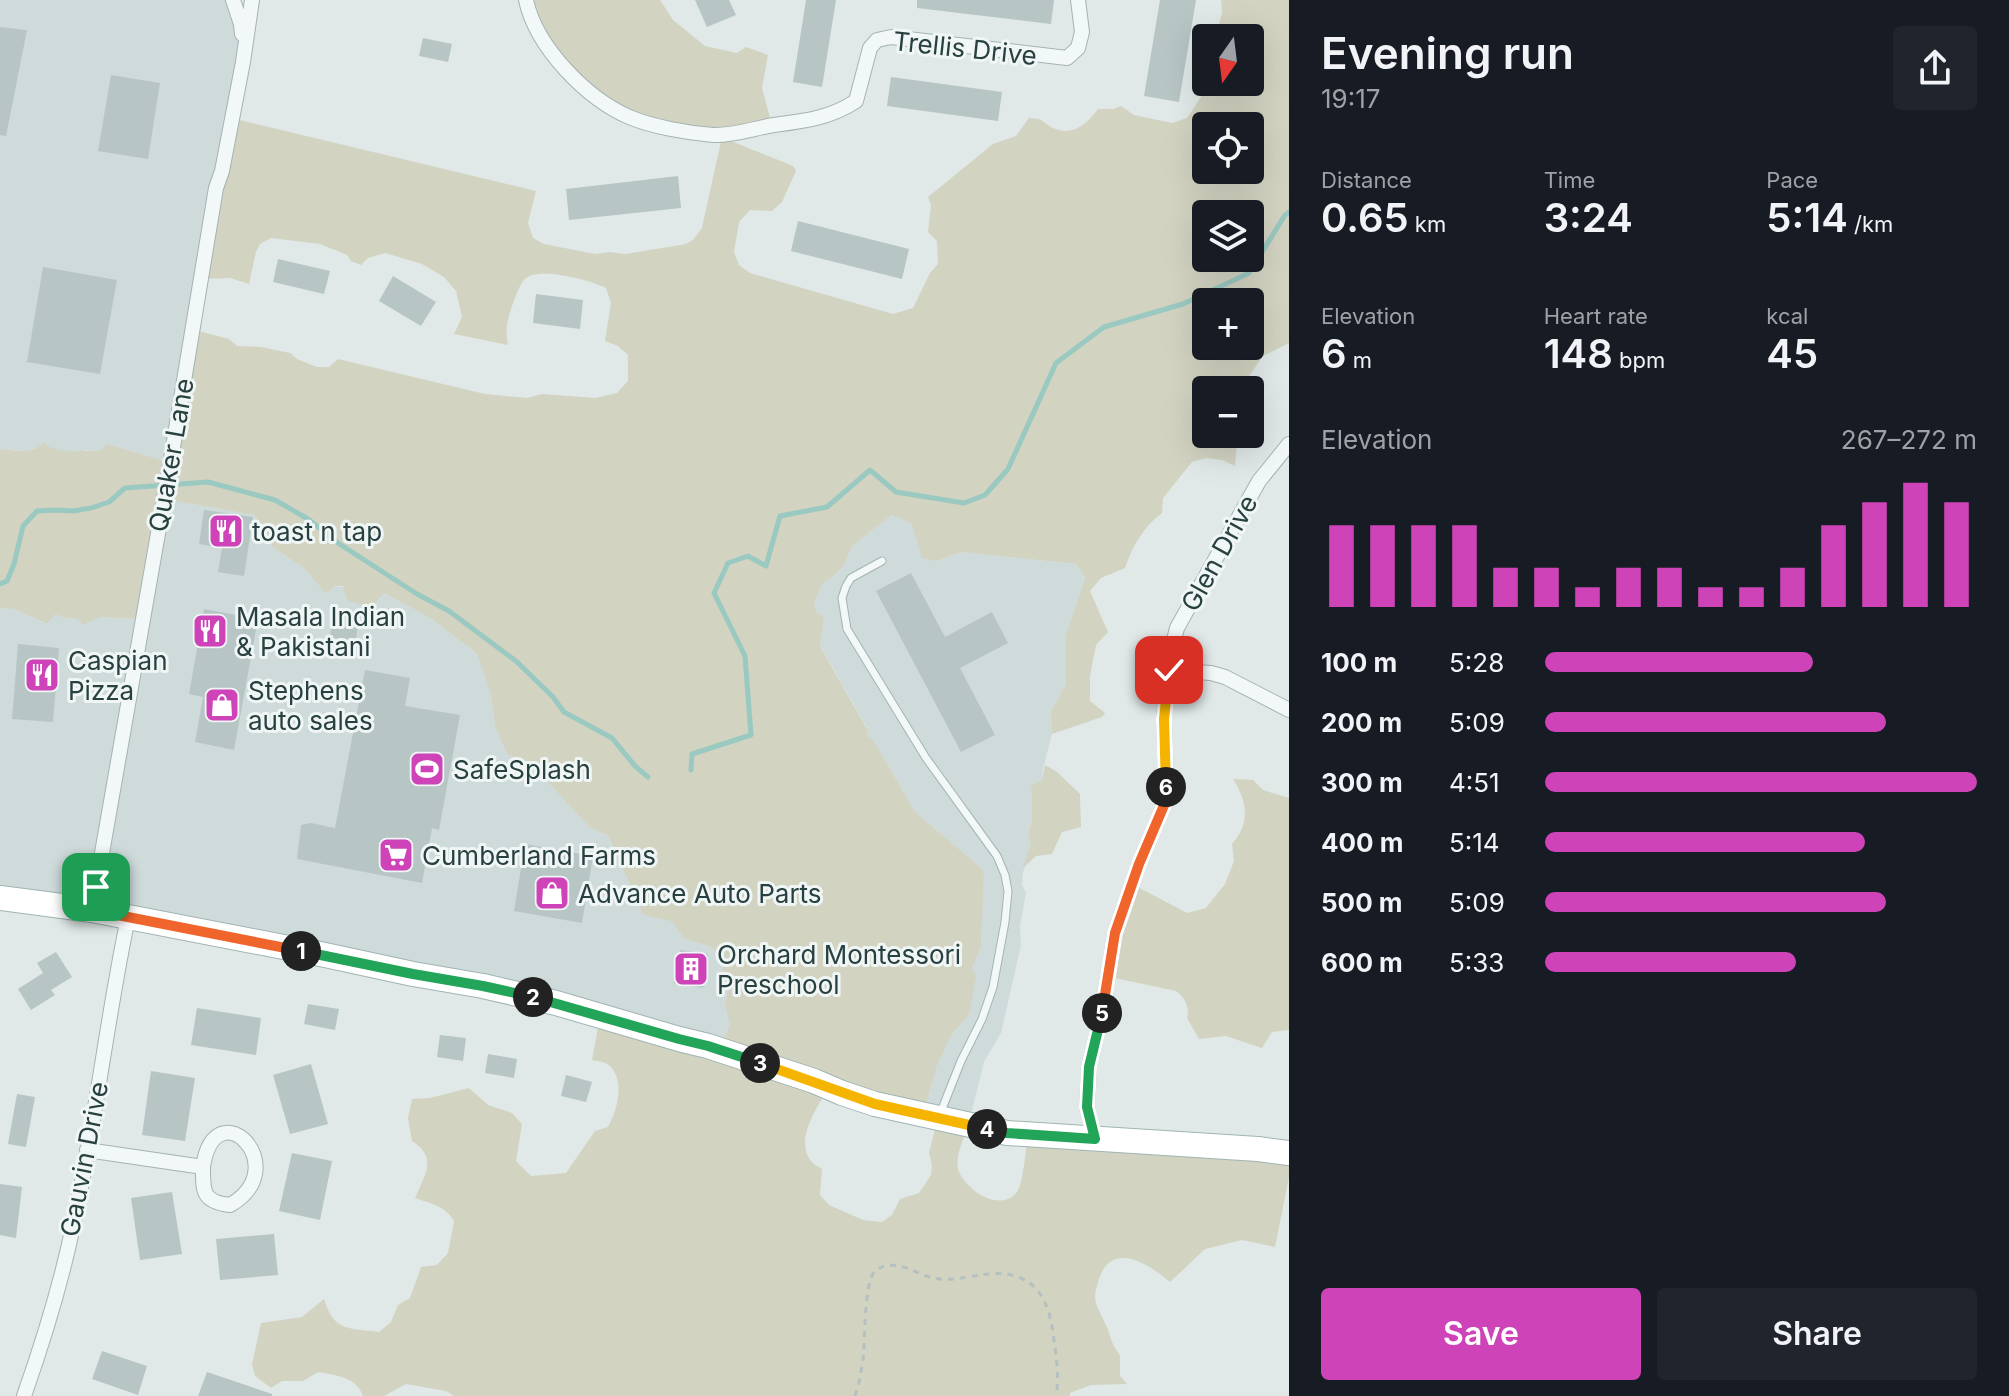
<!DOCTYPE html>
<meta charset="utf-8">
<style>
body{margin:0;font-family:Inter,sans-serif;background:#20242c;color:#f1f3f6;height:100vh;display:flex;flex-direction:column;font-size:30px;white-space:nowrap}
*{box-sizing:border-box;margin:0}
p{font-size:26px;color:#9ea1a6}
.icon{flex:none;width:44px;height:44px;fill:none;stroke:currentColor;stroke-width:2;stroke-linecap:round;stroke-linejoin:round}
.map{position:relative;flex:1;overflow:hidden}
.sheet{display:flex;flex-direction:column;background:#171b24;width:720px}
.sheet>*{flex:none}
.needle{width:52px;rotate:194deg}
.tools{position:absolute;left:1192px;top:24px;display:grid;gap:16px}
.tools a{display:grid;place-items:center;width:72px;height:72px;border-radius:8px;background:#171b24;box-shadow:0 8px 32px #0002;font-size:40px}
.pin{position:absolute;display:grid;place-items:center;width:68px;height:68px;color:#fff;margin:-34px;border-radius:16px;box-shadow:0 4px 12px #0006}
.km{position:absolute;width:40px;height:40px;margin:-20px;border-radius:50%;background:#222;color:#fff;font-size:22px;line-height:40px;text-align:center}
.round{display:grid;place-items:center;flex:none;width:84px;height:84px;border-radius:8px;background:#20242c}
.headline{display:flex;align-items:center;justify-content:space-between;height:136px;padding:0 32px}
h1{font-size:44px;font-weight:600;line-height:60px}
.stats{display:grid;grid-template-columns:repeat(3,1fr);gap:12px;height:136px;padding:8px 32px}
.stats div{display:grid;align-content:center}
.stats b{font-size:40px;font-weight:600}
.stats small{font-size:22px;font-weight:400}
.stats p{font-size:22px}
.chart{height:224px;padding:16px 32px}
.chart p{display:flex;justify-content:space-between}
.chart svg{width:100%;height:144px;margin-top:8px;stroke:#ce44b8;stroke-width:6}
.button{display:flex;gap:16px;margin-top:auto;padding:16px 32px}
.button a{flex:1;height:92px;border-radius:8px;background:#ce44b8;color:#fff;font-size:32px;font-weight:600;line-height:92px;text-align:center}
.button a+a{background:#20242c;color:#f1f3f6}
ul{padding:0 32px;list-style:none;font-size:26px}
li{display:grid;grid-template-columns:128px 96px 1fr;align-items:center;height:60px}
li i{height:20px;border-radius:10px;background:#ce44b8}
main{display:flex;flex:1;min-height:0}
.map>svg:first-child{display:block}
.built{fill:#cedbda}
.green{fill:#d2d3c1;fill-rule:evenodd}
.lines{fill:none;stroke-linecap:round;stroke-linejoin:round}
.stream{stroke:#9ac9c1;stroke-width:5}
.building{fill:#b7c5c5}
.lane-casing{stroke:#a5b3b2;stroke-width:9}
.street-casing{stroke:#a5b3b2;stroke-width:16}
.primary-casing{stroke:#9fb4b3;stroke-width:26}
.path{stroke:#b5c0c0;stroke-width:3;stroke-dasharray:6 6;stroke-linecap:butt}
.lane{stroke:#f2f7f7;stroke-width:7}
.street{stroke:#f2f7f7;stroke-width:14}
.primary{stroke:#fff;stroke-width:24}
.split-1-casing{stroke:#fff;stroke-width:16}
.split-2-casing{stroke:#fff;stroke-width:16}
.split-3-casing{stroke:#fff;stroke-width:16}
.split-4-casing{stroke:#fff;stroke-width:16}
.split-5-casing{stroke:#fff;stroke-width:16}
.split-6-casing{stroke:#fff;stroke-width:16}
.split-7-casing{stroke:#fff;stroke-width:16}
.split-1{stroke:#f0652b;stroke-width:10}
.split-2{stroke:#22a559;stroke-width:10}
.split-3{stroke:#22a559;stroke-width:10}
.split-4{stroke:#f5b400;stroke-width:10}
.split-5{stroke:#22a559;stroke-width:10}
.split-6{stroke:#f0652b;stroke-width:10}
.split-7{stroke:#f5b400;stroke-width:10}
.labels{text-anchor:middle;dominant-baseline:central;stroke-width:6;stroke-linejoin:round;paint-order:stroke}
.street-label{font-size:26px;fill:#28403f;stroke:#eff6f5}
.poi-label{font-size:26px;fill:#28403f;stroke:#eff6f5;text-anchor:start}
</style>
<main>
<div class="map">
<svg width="1289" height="1396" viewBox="0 0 1289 1396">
<rect width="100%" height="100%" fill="#e0e9e8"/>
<path class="built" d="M0,0h231l11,42 -76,420 -64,-12h-16l-9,3 -38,-6 -13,4 -26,-2z
M169,500l85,15 18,32 32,21 22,26 9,-8 49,7 48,26 45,35 14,40 4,33 15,29 23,10 58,63 17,6 35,80 30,7 11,15 27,10 12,12 -2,24 7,6 -3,17 6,18 -12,28 -126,-33 -593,-115v-296l14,1 32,15 8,-11 11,5 13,1 22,-2 41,2z
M892,515l20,9 24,37 26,-9 114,12 9,12 -19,58v50l-15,27 1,23 -9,35 -1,11 -11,5 1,35 -4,15 3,8 -8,30 -1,12 4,8 -6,33 1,19 -20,88 -17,29 -16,64 -45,-11 14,-49 14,-30 18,-22 3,-46 9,-20 3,-76 -5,-6 -64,-54 -41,-71 -7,-6v-7l-47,-83 4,-27 -8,-7 -2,-8 8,-20 15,-10 8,-10 7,-17z"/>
<path class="green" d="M526,0h134l13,20 32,26 32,7 9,-6 22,8 -6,33 10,37 -46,14 67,27 3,5 -14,31 -10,9 -22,-1 -11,12 -5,30 5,13 11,8 143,41 20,-6 17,-35 8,-9 -1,-23 -9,-9 3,-27 -3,-8 65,-53 23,-8 13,-18c14,0 13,4 24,10 20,9 34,-4 45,-19h15l8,-3 13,9 38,8 15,-5 18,-27 2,-9h43v-44h-34l6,-26 -1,-12h68v343l-26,13 -21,30v4h-36v44h32l-3,32 -13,-6 -16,-2 -14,4 -29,36 -1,15c-19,14 -30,34 -37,55l-24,10 -11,13 18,41 -12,13 -6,31v25l15,12 -3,4 -50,17 -1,-23 15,-27v-50l19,-57 -9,-13 -114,-12 -26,9 -14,-3 -10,-34 -20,-9 -40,31 -7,17 -8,10 -15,11 -8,19 2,8 8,7 -4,28 47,83v6l7,6 41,71 64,54 5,6 -3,76 -9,20 4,8 -7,38 -18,22 -14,30 -14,49 -98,-22c-10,19 -30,47 -14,68 3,4 7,5 11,8l-2,26 9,10 34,15 19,2 10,-7 8,-16 19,-6 12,-18 1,-10 -3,-12 8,-32 31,5c-4,13 -13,29 -10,43 6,20 42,45 59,23 6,-8 9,-44 11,-56l261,20v21l-14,70 -33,-7 -37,9 -35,33c-21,-18 -58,-42 -71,-3 -7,23 -4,22 5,42 7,13 6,22 16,34v21l7,8 -36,1 -21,8v3h-616l-8,-5 -40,-7 -22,12h-21c-6,-19 -28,-21 -45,-24l-15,9h-21l-11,7 -16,-12 -3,-12 9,-41 41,-6 22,-18c10,33 25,29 55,33l12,-10 7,-17 12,-7 11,-31 16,-2 11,-12 6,-32c-9,-15 -22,-17 -39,-23 10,-23 23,-41 -3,-57l-4,-23 4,-19 18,-1 39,-10 19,17 24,8 10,11 -6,37 15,15 35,-3 29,-42 13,-4c9,-17 17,-43 3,-60 -4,-5 -13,-6 -19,-7l7,-38 120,30 11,-28 -5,-18 3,-17 -7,-6 2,-24 -12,-12 -27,-9 -11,-16 -30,-7 -35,-80 -17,-6 -58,-63 -25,-11 -13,-28 -4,-33 -14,-40 -45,-35 -48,-26 -14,15 -23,-8 -4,-14h-8l-9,8 -22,-26 -32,-21 -18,-32 -85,-15 -28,119 -41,-2 -17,8 -5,-6 -13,-1 -10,-4 -8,10 -33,-15 -14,-1v-159c15,1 31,6 43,-6 18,13 39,7 59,7l5,-6 60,18 28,-132 34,9 8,7 24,1 29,6 7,6 20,8h12l9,-8 147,35 42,4 15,-4 53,4 22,-5 11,-12v-26l-10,-9 -13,-5 6,-38 -5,-15c-16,-8 -65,-21 -80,-10 -7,4 -18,39 -19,47 -1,7 0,13 1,20l-54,-11 8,-17 -6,-26 -12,-14 -22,-13 -37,-11 -17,5 -7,7 -10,-4 -4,-6 -27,-11 -49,-6 -11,6 -4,8 -7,32 -19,-6 -27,1 28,-161 305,73 -8,32 5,15 11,6 51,10 15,-2 16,2 60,-10 7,-4 9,-12 20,-91 -56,-7 -93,-51zM1206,126h44v44h-44zM1206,214h44v44h-44zM1206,302h44v44h-44z
M1045,765l12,7 23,22 1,33 -19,5 -10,22 -16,2 -13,12 8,-25 -3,-8 4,-15 -1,-35 11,-5z
M1233,779l20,1 10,10 26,8v232l-17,2 -10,16 -36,-12 -27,3 -12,-21c3,-11 -2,-20 -11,-27l-66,-14 22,-93 55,29 19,-5 19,-24 9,-23 -2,-17c19,-21 15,-43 1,-65z"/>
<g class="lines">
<path class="stream" d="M0,584l7,-3 7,-17 9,-38 14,-15 18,-1 18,1 18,-3 18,-6 16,-14 83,-6 67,18 33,19 30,24 79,51 32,17 67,50 37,36 11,15 48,26 23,28 13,11
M691,770l1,-16 59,-19 -6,-79 -31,-63 14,-30 20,-7 18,10 14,-50 47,-9 43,-37 26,22 68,11 21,-8 23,-26 48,-106 48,-36 79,-23 66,-31 36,-58 4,-3"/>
</g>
<path class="building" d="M695,0h34l7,15 -29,12z
M806,0h30l-14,87 -29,-5z
M917,0h137l-3,24 -134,-16z
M1160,0h36l-17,102 -35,-6z
M0,27l27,3 -21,106 -6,-1z
M423,38l29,6 -4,18 -29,-6z
M111,75l49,8 -12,76 -50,-8z
M891,77l111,15 -4,29 -111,-15z
M678,176l3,32 -112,12 -3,-31z
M798,221l111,28 -7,30 -111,-28z
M278,259l52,12 -6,23 -51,-12z
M43,267l74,13 -17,94 -73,-12z
M393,276l43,26 -15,24 -42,-25z
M536,294l47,6 -3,29 -47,-6z
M204,510l49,7 -9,59 -26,-4 4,-24 -23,-4z
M911,573l34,64 47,-25 16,31 -48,25 35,67 -34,17 -85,-161z
M334,608l26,4 -5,34 -26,-3z
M204,609l54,10 -24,131 -39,-8 8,-45 -14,-3z
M18,644l41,4 -6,74 -41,-3z
M365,670l45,8 -5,28 55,9 -21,115 -7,-2 -10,55 -125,-24 4,-34 10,-2 24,5z
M525,844l68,12 -11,67 -68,-12z
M680,950l28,4 -5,34 -29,-5z
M56,952l16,25 -21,13 4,5 -24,15 -13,-21 25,-16 -6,-10z
M308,1004l31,5 -4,21 -31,-6z
M197,1008l64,10 -5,37 -65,-10z
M440,1035l26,3 -3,23 -26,-4z
M488,1054l29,5 -3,19 -29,-5z
M311,1064l17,60 -38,10 -17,-59z
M151,1071l44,7 -10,63 -43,-6z
M566,1075l26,7 -6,20 -25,-6z
M17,1094l18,3 -9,50 -18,-3z
M292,1153l40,8 -12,59 -41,-9z
M0,1184l22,3 -6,51 -16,-3z
M172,1192l10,62 -42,6 -9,-62z
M274,1234l4,41 -58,5 -4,-41z
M102,1351l45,15 -9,29 -46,-16z
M207,1372l65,22v2h-74z"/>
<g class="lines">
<defs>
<path id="lane" d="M882,561l-31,17 -5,8 -4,12 5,31 79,129 71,98 8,19 3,16 -3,31 -12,65 -11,32 -21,42 -21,53"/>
<path id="street" d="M233,0l8,24 1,10
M526,0c10,47 60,98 103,117 24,10 59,16 84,18 20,1 42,-7 61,-10 30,-4 57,-7 82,-24l14,-53 7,-8 14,-3 176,21 11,-10 4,-16 -4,-32
M1169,670l42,3 14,4 64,33
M92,910l78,-445 46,-277 6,-17 21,-109 9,-62
M1095,1139l-8,-32 2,-40 13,-54 13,-80 24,-69 26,-61 1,-18 -2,-66 2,-26 3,-32 8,-33 82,-147 30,-37
M87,1150l116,17c0,24 -1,35 27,38 66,-38 -15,-118 -27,-38
M24,1396c19,-54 36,-109 48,-165 23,-103 34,-209 56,-313"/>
<path id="primary" d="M0,898l92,12 233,45 88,19 70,12 73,17 123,36 29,7 106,35 28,12 33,11 132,29 251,16 31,4"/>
</defs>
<use href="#lane" class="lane-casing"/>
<use href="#street" class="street-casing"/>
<use href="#primary" class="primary-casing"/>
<path class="path" d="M855,1396c4,-11 6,-24 8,-36 2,-16 1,-80 12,-89 19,-15 40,3 58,7 25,5 48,-7 73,-4 40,6 45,40 49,74 2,16 4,31 1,48"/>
<use href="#lane" class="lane"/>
<use href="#street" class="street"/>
<use href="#primary" class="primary"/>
</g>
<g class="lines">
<defs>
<path id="split-1" d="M96,887l-4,23 209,41"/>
<path id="split-2" d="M301,951l112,23 70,12 50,11"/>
<path id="split-3" d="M533,997l146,42 29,7 52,17"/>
<path id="split-4" d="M760,1063l115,41 112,25"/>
<path id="split-5" d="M987,1129l20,4 88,6 -8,-32 2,-40 13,-54"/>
<path id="split-6" d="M1102,1013l13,-80 24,-69 26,-61 1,-16"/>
<path id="split-7" d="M1166,787l-2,-68 5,-49"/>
</defs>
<use href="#split-1" class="split-1-casing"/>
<use href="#split-2" class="split-2-casing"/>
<use href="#split-3" class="split-3-casing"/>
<use href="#split-4" class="split-4-casing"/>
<use href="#split-5" class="split-5-casing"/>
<use href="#split-6" class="split-6-casing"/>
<use href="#split-7" class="split-7-casing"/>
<use href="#split-1" class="split-1"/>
<use href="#split-2" class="split-2"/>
<use href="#split-3" class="split-3"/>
<use href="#split-4" class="split-4"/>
<use href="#split-5" class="split-5"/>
<use href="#split-6" class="split-6"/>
<use href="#split-7" class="split-7"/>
</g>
<defs>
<symbol id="restaurant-square" viewBox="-11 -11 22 22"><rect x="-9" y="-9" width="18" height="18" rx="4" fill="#ce44b8" stroke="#eff6f5"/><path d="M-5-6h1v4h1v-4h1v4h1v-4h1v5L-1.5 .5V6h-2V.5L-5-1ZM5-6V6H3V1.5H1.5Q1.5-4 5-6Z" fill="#fff"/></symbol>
<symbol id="shop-square" viewBox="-11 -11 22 22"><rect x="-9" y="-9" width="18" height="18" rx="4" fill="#ce44b8" stroke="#eff6f5"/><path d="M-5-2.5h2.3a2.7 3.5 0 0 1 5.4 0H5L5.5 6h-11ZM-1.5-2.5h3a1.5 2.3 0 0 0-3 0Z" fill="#fff"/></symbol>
<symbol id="stadium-square" viewBox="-11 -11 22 22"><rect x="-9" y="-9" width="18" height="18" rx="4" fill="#ce44b8" stroke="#eff6f5"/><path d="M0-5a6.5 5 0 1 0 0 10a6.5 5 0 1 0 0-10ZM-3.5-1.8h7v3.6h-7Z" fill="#fff"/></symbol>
<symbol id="supermarket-square" viewBox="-11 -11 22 22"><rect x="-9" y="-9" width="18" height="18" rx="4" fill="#ce44b8" stroke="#eff6f5"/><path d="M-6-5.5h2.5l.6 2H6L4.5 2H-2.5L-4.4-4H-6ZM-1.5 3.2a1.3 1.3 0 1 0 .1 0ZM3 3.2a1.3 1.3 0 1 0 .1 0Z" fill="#fff"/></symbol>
<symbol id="building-square" viewBox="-11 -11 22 22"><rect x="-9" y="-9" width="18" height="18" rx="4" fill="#ce44b8" stroke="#eff6f5"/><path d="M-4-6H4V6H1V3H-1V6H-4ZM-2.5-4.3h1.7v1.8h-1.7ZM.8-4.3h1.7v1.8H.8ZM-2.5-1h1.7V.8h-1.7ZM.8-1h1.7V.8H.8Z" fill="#fff"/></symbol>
</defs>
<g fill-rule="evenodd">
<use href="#restaurant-square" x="206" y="511" width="40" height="40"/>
<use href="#restaurant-square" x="190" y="611" width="40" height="40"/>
<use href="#restaurant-square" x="22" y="655" width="40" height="40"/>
<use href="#shop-square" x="202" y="685" width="40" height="40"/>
<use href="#stadium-square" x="407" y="749" width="40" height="40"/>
<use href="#supermarket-square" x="376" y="835" width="40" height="40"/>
<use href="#shop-square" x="532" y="873" width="40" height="40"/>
<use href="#building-square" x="671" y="949" width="40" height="40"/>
</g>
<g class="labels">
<g class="street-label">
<text transform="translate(965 48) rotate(6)">Trellis Drive</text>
<text transform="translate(171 455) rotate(-80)">Quaker Lane</text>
<text transform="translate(1219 553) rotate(-61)">Glen Drive</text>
<text transform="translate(84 1159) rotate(-79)">Gauvin Drive</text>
</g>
<g class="poi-label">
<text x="252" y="531">toast n tap</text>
<text x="236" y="616">Masala Indian<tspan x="236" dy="30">&amp; Pakistani</tspan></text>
<text x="68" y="660">Caspian<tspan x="68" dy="30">Pizza</tspan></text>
<text x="248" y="690">Stephens<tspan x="248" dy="30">auto sales</tspan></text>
<text x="453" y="769">SafeSplash</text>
<text x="422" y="855">Cumberland Farms</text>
<text x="578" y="893">Advance Auto Parts</text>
<text x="717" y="954">Orchard Montessori<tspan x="717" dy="30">Preschool</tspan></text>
</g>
</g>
</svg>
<div class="tools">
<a><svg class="needle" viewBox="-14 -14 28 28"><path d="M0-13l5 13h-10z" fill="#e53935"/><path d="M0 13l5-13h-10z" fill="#9ea1a6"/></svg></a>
<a><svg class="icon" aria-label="locate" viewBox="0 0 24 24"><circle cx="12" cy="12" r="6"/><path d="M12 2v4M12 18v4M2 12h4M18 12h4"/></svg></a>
<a><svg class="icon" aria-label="layers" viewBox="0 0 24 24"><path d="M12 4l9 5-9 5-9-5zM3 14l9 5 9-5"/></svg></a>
<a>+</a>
<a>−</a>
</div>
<div class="pin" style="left:96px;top:887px;background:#1e9e55"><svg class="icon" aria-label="arrive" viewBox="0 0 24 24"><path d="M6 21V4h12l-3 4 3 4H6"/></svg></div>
<div class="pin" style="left:1169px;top:670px;background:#d93025"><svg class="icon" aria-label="check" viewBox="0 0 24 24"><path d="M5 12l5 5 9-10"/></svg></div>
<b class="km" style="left:301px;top:951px">1</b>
<b class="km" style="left:533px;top:997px">2</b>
<b class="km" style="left:760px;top:1063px">3</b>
<b class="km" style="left:987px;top:1129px">4</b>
<b class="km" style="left:1102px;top:1013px">5</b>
<b class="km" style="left:1166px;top:787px">6</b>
</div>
<section class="sheet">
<div class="headline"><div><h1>Evening run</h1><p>19:17</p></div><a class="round"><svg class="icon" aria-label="share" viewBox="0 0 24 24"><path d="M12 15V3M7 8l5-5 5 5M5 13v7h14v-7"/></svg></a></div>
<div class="stats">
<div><p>Distance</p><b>0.65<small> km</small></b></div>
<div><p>Time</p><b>3:24</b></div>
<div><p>Pace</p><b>5:14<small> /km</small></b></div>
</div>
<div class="stats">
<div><p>Elevation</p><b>6<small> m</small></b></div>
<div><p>Heart rate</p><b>148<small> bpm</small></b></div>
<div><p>kcal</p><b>45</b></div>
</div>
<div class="chart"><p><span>Elevation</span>267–272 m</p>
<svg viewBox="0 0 160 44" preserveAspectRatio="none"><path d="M5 44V19M15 44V19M25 44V19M35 44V19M45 44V32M55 44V32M65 44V38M75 44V32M85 44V32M95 44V38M105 44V38M115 44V32M125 44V19M135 44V12M145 44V6M155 44V12"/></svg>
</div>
<ul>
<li><b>100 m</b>5:28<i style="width:62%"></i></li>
<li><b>200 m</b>5:09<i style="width:79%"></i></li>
<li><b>300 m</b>4:51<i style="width:100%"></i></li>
<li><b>400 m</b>5:14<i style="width:74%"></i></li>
<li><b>500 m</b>5:09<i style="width:79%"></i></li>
<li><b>600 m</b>5:33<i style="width:58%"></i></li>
</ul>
<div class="button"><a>Save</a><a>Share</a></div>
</section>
</main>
